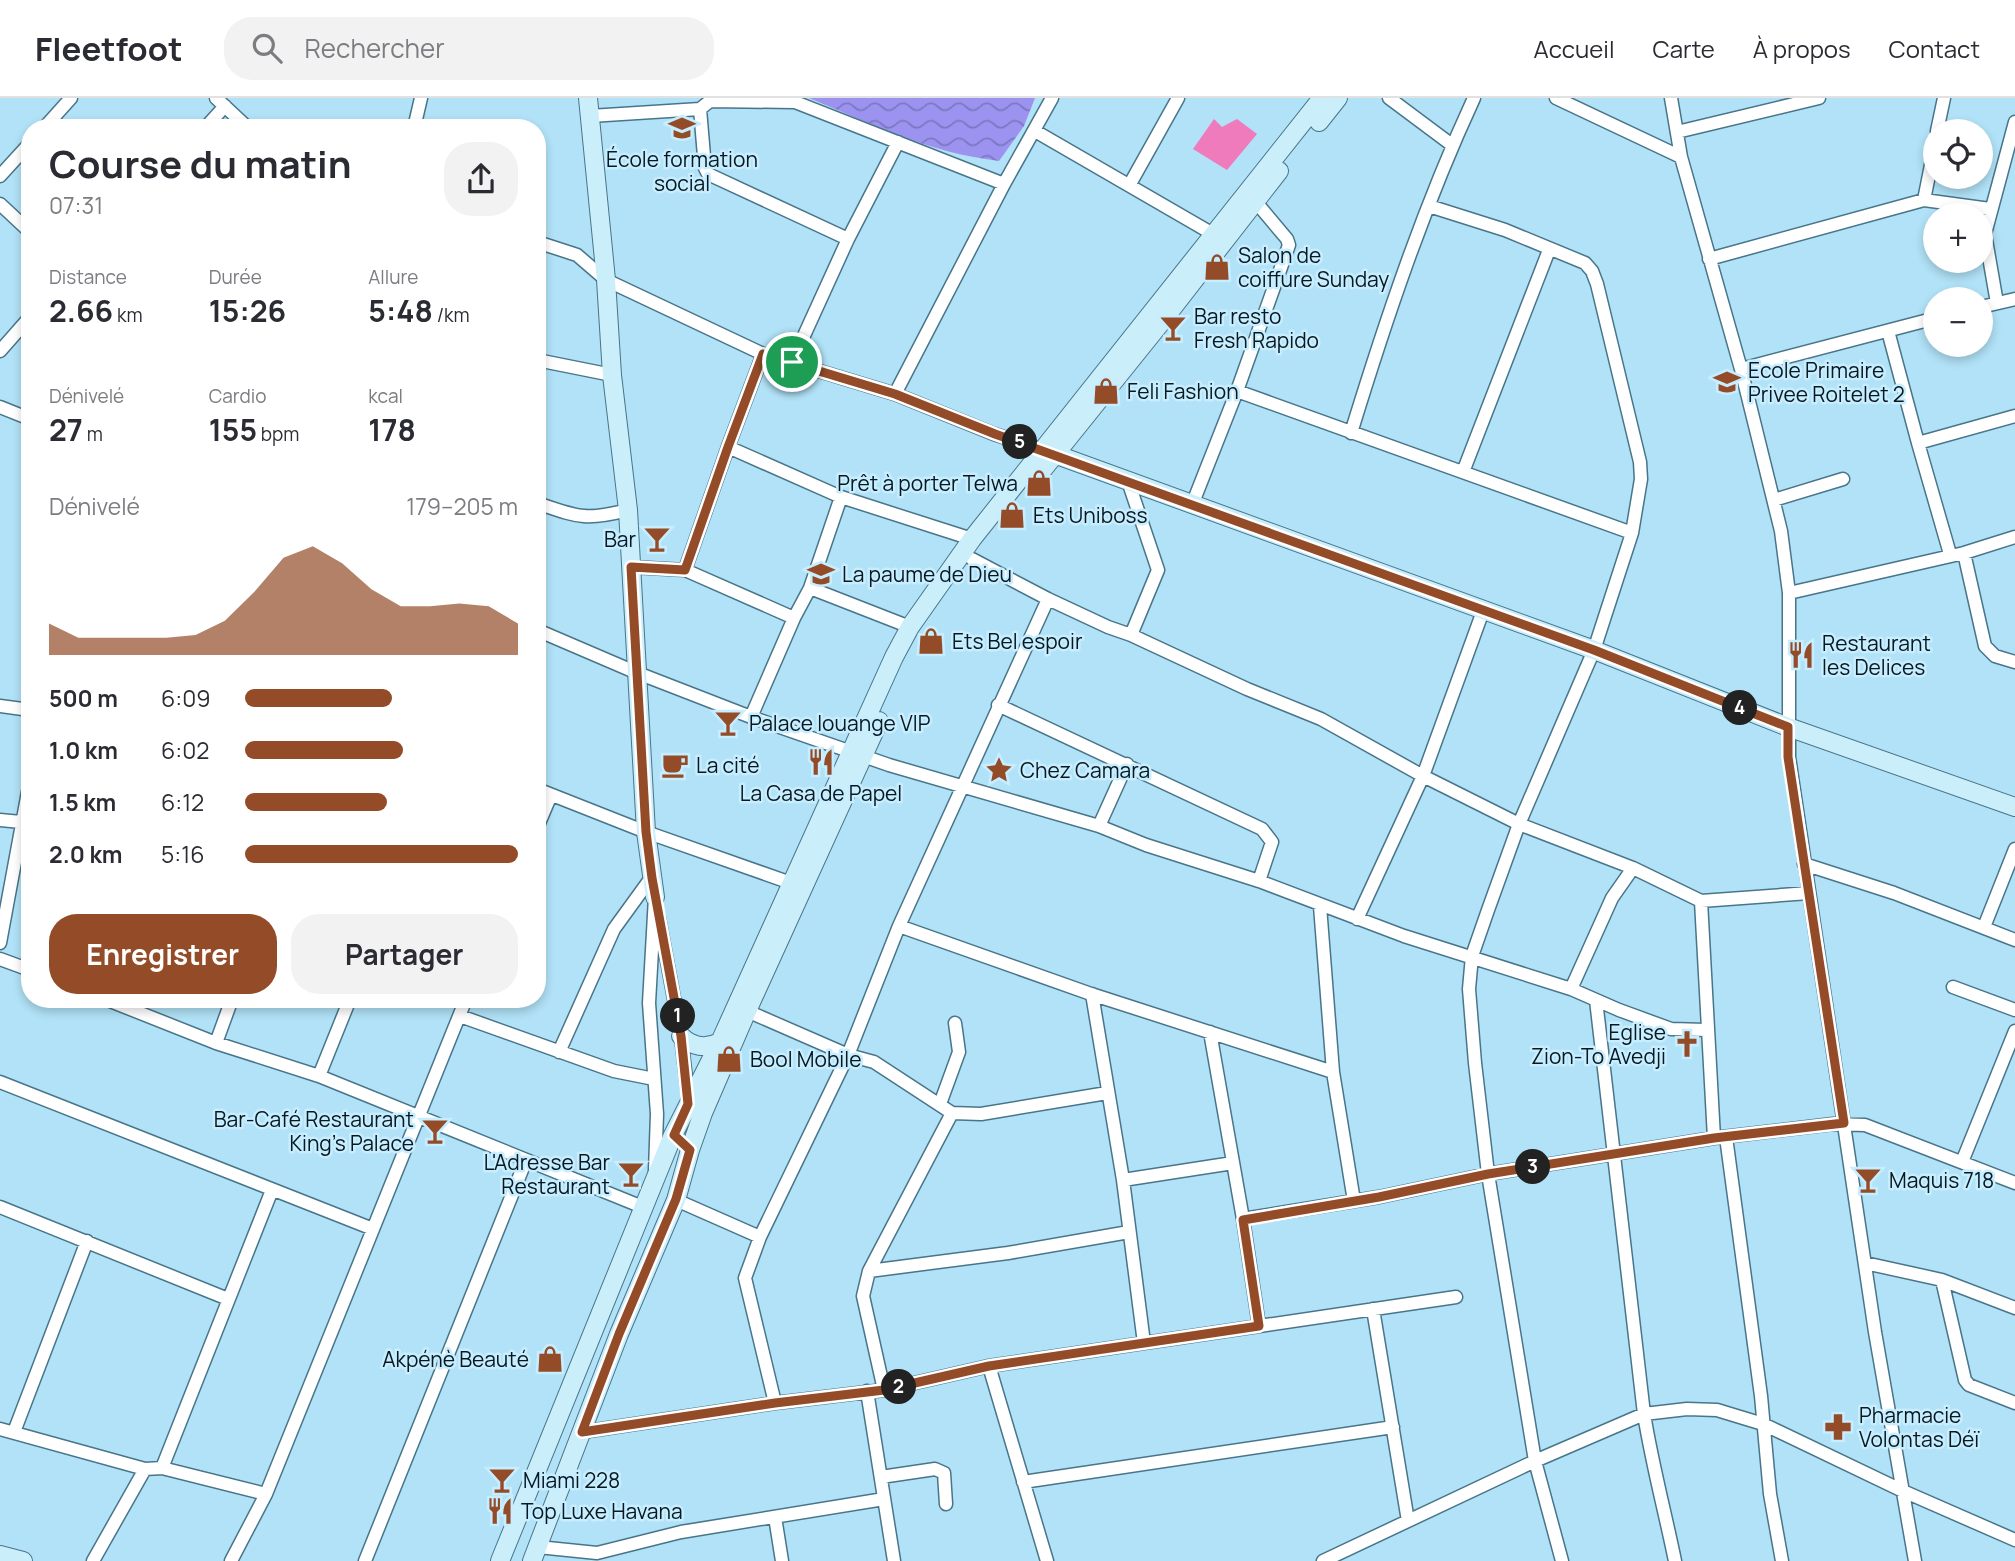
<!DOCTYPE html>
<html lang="fr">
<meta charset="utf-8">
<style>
body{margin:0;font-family:Manrope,sans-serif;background:#f2f2f3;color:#2b2b33;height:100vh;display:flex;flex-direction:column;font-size:26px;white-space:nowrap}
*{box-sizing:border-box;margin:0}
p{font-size:23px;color:#7c7c81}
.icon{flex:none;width:38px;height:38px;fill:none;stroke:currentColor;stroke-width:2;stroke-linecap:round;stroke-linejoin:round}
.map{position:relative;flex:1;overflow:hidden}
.side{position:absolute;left:21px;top:21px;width:525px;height:889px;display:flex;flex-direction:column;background:#fff;border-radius:28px;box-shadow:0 4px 10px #0003}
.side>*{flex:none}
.buttons{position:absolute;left:1923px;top:21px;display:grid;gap:14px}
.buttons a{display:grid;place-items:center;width:70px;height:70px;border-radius:50%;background:#fff;box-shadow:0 4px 10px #0003;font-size:35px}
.pin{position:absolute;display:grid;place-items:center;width:60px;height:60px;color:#fff;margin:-30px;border:4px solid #fff;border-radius:50%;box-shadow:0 2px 7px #0007}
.km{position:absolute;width:35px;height:35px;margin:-18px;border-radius:50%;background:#222;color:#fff;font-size:19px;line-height:35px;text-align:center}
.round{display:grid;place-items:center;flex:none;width:74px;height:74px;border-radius:28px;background:#f2f2f3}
.head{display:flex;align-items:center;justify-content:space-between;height:119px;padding:0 28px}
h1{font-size:38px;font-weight:700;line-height:52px}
.metrics{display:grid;grid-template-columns:repeat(3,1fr);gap:10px;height:119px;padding:7px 28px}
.metrics div{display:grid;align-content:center}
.metrics b{font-size:30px;font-weight:700}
.metrics small{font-size:19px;font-weight:400}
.metrics p{font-size:19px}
.chart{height:196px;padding:14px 28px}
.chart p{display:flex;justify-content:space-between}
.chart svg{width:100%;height:126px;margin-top:7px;fill:#934c27;opacity:.7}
.action{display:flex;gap:14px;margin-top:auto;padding:14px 28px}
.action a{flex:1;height:80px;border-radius:28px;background:#934c27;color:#fff;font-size:28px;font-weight:700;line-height:80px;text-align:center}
.action a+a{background:#f2f2f3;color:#2b2b33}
ul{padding:0 28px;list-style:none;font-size:23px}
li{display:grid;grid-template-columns:112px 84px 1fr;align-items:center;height:52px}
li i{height:18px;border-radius:9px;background:#934c27}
header{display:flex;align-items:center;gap:42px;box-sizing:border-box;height:98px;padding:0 35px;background:#fff;border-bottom:2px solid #e1e1e2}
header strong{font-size:33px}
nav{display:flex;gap:38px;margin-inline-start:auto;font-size:24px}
.search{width:490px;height:63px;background:#f2f2f3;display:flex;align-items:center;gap:18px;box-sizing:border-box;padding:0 24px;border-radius:28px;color:#7c7c81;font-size:26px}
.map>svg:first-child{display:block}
.green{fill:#ef7abc}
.water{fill:url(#water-waves)}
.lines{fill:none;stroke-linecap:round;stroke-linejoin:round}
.street-casing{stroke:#487589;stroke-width:15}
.secondary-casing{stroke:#487589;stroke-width:20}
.street{stroke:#fff;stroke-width:12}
.secondary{stroke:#cbeefb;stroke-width:18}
.route-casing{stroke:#fff;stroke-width:14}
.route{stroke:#934c27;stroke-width:9}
.labels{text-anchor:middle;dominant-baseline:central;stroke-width:5;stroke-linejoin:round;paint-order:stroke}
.poi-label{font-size:21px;fill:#061920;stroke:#c7edff;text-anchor:start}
</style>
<header>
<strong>Fleetfoot</strong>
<div class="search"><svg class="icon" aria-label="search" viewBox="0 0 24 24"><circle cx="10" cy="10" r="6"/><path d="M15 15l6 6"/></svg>Rechercher</div>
<nav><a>Accueil</a><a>Carte</a><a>À propos</a><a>Contact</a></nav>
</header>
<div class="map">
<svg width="2015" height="1463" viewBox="0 0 2015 1463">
<defs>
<pattern id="water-waves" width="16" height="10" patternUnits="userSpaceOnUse" patternTransform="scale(1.75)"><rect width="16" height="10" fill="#9c93f0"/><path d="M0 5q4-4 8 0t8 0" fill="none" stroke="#7d77c2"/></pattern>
</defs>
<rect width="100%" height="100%" fill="#b1e2f7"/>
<path class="green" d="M1214,21l8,8 15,-8 20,15 -30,36 -34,-21z"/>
<path class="water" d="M809,0h226l-11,28 -25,35c-73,-9 -125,-36 -190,-63z"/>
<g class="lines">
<defs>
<path id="street" d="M216,0l32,30
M1389,0l63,47
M1556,0l125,59
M1671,0l10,59 60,212 40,162 8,62v164l86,575 40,229
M700,11l5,59 3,6 140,65
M590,18l110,-7 10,-8 85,1 209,82
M44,30l27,-30
M205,30l20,-22
M414,30l7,-30
M1035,33l178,103
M1937,33l7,-33
M1677,34l142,-34
M0,78l30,-33
M1130,86l48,-86
M1924,102l12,-60
M0,106l30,28
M1429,108l76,24 80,33 7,8 5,13 43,178 1,17 -9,54 -38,117 -75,174 -31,86 -16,46 -3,33 6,74 13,111 47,287 27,100
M537,144l40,13 29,25 157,74 132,40 99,40 49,16
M1709,161l215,-59 66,9
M1997,205l-12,-69 30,-112
M1981,209l34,-8
M1888,233l30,112
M0,253l30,-34
M537,262l75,15
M792,264l56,-123 50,-97
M1741,271l195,-51
M1237,293l52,-146 -2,-6 -32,-38
M895,296l109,-210 48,-86
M0,309l30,12
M1351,335c35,-114 73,-227 123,-335
M728,349l113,50 131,42
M1463,374l86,-222
M1128,383l30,89 -27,65
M1774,402l69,-21
M537,405c41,14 48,18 91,7
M1192,407l45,-114 395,142
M1964,455l21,93 10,10 20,6
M1950,456l-32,-111 97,-27
M972,461l76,40 60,28 23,8 116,54 74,30 102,57 96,48 114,44 68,33 13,237
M631,469l54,3 43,-123 35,-93
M685,472l109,48
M810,490l100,39
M1789,495l175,-40 51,-16
M537,532l98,42 116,45 138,48 210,61 47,19 113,36 145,55 167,53 48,21 52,19 35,1
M998,607l264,124 10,13 -13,39
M0,608l30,4
M751,619l43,-99 16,-30 31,-91
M537,691l109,43 145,51
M0,722l21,2
M1099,728l28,-62
M537,730l14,-33
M1804,766l90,29 121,47
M655,799l-6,106 8,111 -2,56
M1701,803l108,-8
M1320,808l13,166 21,129
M659,820l22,118 8,68
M1357,821l66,-143 60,-165
M899,828l192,68 242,78
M1984,829l31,-78
M0,845l30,-162
M0,861l30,11
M1953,889l62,23
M1571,891l41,-91 21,-30
M1092,896l31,186 21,163
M105,901l111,44 103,33 326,132
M1596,902l48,414c8,50 21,98 31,147
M747,913l101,44 26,7 78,51 29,1 126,-21
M460,918l154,55 40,8
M1210,934l33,187 16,107
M216,945l16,-44
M559,954l55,-123 37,-51
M319,978l31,-77
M0,984l373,147
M940,1006l19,-52 -4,-29
M1726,1039l35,259 9,98 12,67
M1962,1064l53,-131
M1123,1082l110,-17
M676,1102l84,37
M0,1109l228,92
M1243,1121l136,-22 109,-23 226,-36 119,-14 32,1 150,58
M1865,1165l77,17 73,28
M869,1173l139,-18 121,-21
M1942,1182l23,100 4,5 46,18
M1373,1211l35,212
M989,1268l58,195
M884,1292l-21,-94 6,-25 83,-158
M867,1293l27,170
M775,1305l-30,-125 15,-41 88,-182 51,-129 149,-327
M0,1331l145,40 17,-1 104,26
M14,1334l73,-191
M582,1334l193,-29 109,-13 105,-24 467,-69
M162,1370l110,-278
M881,1379l54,-8 9,4 2,31
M1023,1384l370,-55
M775,1419l7,44
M538,1449l59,6 84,-21 203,-33
M93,1463l52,-92
M231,1463l35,-67 200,-495
M365,1463l161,-401
M1323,1463l212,-100 109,-47 43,-5 30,1 46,14 140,67 112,49"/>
<path id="secondary" d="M588,0l18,182 6,95 16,135 18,322 9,65
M1319,24l19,-24
M1046,353l548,199 194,77 227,80
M1036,380l127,-158 116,-149
M681,938c11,11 25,13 39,6
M0,1457l23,6
M500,1463l173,-426 47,-93 174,-385 16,-30 62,-88 350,-441
M532,1463l87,-227 57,-134 14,-50 13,-37 44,-102 132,-290"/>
</defs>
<use href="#street" class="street-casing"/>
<use href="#secondary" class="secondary-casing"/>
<use href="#street" class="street"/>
<use href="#secondary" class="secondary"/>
</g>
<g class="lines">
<defs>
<path id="route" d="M763,256l132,40 100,40 599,216 194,77v30l56,366 -130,15 -226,36 -109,23 -136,23 16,106 -270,40 -105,24 -109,13 -193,29 37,-98 57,-135 14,-49 -16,-15 14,-31 -7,-68 -29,-158 -6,-46 -15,-265 54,3 43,-123z"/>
</defs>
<use href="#route" class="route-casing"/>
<use href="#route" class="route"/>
</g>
<defs>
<symbol id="school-bare" viewBox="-9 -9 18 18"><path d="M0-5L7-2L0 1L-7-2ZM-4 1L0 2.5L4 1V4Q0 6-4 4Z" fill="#934c27" stroke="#c7edff" stroke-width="2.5" paint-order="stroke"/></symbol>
<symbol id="shop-bare" viewBox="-9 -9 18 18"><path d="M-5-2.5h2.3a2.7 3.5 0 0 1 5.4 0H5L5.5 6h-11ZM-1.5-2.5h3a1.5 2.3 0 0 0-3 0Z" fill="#934c27" stroke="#c7edff" stroke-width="2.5" paint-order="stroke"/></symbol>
<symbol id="bar-bare" viewBox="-9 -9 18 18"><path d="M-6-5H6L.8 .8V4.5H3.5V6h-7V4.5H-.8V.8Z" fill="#934c27" stroke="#c7edff" stroke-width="2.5" paint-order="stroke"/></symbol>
<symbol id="restaurant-bare" viewBox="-9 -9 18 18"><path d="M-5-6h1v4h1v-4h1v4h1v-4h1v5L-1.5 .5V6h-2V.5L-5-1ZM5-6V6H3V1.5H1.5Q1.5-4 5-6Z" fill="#934c27" stroke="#c7edff" stroke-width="2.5" paint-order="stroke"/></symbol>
<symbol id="cafe-bare" viewBox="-9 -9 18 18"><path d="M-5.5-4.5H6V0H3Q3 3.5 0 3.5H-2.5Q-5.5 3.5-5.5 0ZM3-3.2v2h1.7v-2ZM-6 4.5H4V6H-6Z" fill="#934c27" stroke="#c7edff" stroke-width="2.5" paint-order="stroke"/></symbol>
<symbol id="sight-bare" viewBox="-9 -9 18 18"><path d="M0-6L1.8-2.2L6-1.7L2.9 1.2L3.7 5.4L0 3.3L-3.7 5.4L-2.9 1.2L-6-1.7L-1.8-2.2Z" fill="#934c27" stroke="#c7edff" stroke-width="2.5" paint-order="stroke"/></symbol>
<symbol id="church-bare" viewBox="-9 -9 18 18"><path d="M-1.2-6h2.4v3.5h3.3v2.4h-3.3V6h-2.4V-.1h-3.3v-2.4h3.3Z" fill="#934c27" stroke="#c7edff" stroke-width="2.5" paint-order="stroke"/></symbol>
<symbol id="pharmacy-bare" viewBox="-9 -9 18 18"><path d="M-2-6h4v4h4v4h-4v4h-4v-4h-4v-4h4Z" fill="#934c27" stroke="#c7edff" stroke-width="2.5" paint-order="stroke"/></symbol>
</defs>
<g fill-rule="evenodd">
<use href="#school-bare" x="663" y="11" width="38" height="38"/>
<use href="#shop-bare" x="1198" y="150" width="38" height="38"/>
<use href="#bar-bare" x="1154" y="211" width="38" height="38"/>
<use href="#school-bare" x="1708" y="265" width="38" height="38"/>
<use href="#shop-bare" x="1087" y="274" width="38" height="38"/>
<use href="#shop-bare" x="1020" y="366" width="38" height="38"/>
<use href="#shop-bare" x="993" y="398" width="38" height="38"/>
<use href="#bar-bare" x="638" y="422" width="38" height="38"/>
<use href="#school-bare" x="802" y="457" width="38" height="38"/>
<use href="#shop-bare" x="912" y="524" width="38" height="38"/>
<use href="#restaurant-bare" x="1782" y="538" width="38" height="38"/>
<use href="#bar-bare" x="709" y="606" width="38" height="38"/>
<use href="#restaurant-bare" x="802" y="645" width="38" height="38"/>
<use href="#cafe-bare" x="656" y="648" width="38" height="38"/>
<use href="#sight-bare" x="980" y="653" width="38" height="38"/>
<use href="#church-bare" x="1668" y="927" width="38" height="38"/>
<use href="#shop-bare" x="710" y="942" width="38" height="38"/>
<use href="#bar-bare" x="416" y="1014" width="38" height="38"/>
<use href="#bar-bare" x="612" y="1057" width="38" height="38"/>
<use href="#bar-bare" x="1849" y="1063" width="38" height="38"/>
<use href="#shop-bare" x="531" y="1242" width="38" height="38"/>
<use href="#pharmacy-bare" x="1819" y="1310" width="38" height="38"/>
<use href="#bar-bare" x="483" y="1363" width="38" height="38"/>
<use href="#restaurant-bare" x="481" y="1394" width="38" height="38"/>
</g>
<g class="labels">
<g class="poi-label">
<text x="682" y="61" text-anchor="middle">École formation<tspan x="682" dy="24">social</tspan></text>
<text x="1238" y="157">Salon de<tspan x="1238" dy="24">coiffure Sunday</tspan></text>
<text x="1194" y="218">Bar resto<tspan x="1194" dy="24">Fresh Rapido</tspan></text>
<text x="1748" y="272">Ecole Primaire<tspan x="1748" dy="24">Privee Roitelet 2</tspan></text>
<text x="1127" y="293">Feli Fashion</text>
<text x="1018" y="385" text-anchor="end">Prêt à porter Telwa</text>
<text x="1033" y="417">Ets Uniboss</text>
<text x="636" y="441" text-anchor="end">Bar</text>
<text x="842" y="476">La paume de Dieu</text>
<text x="952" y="543">Ets Bel espoir</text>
<text x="1822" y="545">Restaurant<tspan x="1822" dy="24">les Delices</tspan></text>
<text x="749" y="625">Palace louange VIP</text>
<text x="696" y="667">La cité</text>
<text x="1020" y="672">Chez Camara</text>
<text x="821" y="695" text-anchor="middle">La Casa de Papel</text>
<text x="1666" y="934" text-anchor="end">Eglise<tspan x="1666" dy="24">Zion-To Avedji</tspan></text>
<text x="750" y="961">Bool Mobile</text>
<text x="414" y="1021" text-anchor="end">Bar-Café Restaurant<tspan x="414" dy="24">King's Palace</tspan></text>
<text x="610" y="1064" text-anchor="end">L'Adresse Bar<tspan x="610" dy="24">Restaurant</tspan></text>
<text x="1889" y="1082">Maquis 718</text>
<text x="529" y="1261" text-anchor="end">Akpénè Beauté</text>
<text x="1859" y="1317">Pharmacie<tspan x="1859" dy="24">Volontas Déï</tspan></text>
<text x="523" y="1382">Miami 228</text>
<text x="521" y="1413">Top Luxe Havana</text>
</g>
</g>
</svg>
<div class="buttons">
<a><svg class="icon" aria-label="locate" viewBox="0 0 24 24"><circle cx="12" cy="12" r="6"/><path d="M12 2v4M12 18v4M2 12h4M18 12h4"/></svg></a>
<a>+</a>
<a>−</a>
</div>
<div class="pin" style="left:792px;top:264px;background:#1e9e55"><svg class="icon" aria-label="arrive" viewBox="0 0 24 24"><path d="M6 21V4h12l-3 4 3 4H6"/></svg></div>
<b class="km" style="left:678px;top:918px">1</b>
<b class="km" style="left:899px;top:1289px">2</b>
<b class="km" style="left:1533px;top:1069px">3</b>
<b class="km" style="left:1740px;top:610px">4</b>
<b class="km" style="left:1020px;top:344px">5</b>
<section class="side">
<div class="head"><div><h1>Course du matin</h1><p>07:31</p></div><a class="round"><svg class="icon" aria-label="share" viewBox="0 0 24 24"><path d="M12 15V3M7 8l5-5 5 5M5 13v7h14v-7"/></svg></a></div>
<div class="metrics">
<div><p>Distance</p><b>2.66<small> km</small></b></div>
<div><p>Durée</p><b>15:26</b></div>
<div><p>Allure</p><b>5:48<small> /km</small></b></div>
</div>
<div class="metrics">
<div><p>Dénivelé</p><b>27<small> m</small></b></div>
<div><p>Cardio</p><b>155<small> bpm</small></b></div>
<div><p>kcal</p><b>178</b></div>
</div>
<div class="chart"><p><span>Dénivelé</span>179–205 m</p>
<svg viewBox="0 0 160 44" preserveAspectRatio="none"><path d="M0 44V33L10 38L20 38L30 38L40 38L50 37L60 32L70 22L80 10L90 6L100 12L110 21L120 27L130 27L140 26L150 27L160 33V44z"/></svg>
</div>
<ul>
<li><b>500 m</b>6:09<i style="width:54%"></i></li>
<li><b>1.0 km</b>6:02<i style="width:58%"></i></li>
<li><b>1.5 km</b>6:12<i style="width:52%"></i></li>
<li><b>2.0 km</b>5:16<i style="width:100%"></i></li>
</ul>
<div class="action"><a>Enregistrer</a><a>Partager</a></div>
</section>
</div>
